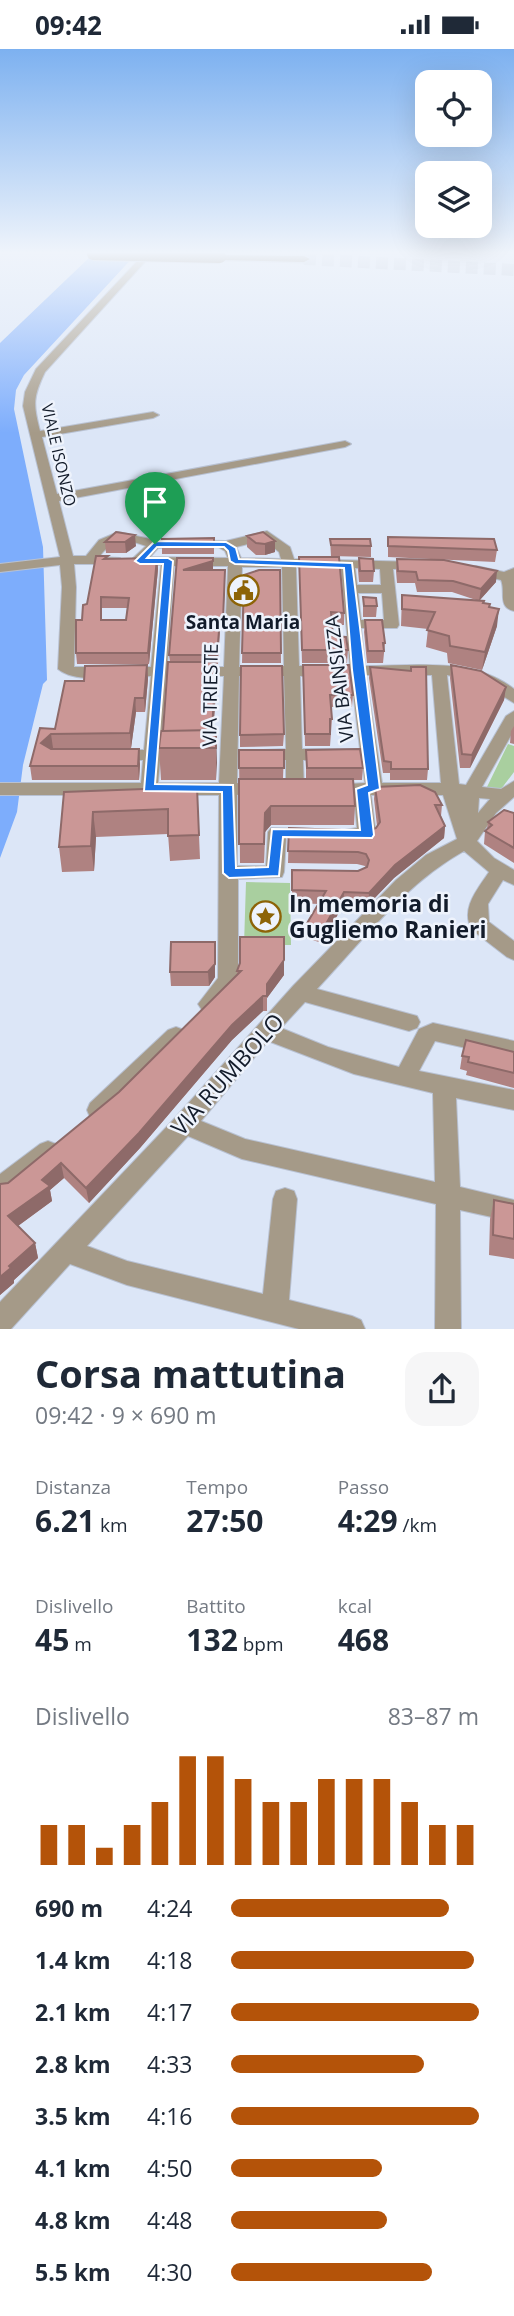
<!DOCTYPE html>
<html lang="it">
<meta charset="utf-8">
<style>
body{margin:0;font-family:"Open Sans",sans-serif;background:#f6f6f7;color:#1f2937;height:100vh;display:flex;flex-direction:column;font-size:26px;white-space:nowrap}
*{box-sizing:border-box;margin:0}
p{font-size:23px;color:#747a83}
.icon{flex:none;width:38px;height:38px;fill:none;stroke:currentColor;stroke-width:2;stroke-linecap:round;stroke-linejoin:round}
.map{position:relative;height:1280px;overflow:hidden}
.side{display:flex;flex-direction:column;background:#fff;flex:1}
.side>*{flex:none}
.controls{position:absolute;left:415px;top:21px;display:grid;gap:14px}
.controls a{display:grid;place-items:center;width:77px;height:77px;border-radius:14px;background:#fff;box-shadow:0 7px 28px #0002;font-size:35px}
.pin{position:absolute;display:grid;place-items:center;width:60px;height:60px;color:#fff;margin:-72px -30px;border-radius:50% 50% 50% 0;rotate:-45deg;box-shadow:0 0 7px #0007}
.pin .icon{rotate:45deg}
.round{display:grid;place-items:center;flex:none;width:74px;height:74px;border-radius:21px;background:#f6f6f7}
.headline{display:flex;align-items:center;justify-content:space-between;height:119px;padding:0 35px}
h1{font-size:38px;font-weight:700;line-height:52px}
.stats{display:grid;grid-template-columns:repeat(3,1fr);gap:10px;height:119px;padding:7px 35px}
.stats div{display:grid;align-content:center}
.stats b{font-size:30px;font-weight:700}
.stats small{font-size:19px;font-weight:400}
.stats p{font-size:19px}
.chart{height:196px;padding:14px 35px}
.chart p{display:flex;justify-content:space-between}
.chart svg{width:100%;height:126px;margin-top:7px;stroke:#b45309;stroke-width:6}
ul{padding:0 35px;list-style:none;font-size:23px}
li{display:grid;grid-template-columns:112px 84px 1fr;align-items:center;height:52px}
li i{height:18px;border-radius:9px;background:#b45309}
.status{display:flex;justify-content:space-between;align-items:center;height:49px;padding:0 35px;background:#fff;direction:ltr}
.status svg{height:19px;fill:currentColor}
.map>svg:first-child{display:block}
.green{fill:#a9cf9f}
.water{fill:#7dadfc}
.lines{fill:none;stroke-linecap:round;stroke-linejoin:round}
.highway-tunnel{stroke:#b4bdce;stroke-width:12;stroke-dasharray:12 6;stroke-linecap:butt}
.minor-casing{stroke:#b8c1d2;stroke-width:2}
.highway-casing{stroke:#b8c1d2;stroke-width:3}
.minor{fill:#a59a88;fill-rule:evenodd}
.highway{fill:#5b441d;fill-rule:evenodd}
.highway-bridge-casing{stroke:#b8c1d2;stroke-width:14;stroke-linecap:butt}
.highway-bridge{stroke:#5b441d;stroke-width:12}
.wall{fill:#af8281;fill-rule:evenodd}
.shaded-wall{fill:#8e6a69}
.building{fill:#cb9796;stroke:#8e6a69;stroke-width:2;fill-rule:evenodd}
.route{fill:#1a73e8;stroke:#fff;stroke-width:2;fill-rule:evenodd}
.labels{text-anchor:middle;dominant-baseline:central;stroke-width:5;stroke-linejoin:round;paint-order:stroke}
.far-street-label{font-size:16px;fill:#121b2a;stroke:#eef3fc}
.poi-label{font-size:19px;font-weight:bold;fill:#121b2a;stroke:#eef3fc}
.street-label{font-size:19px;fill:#121b2a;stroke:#eef3fc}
.near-poi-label{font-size:23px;font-weight:bold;fill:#121b2a;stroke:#eef3fc;text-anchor:start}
.near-street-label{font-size:23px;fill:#121b2a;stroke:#eef3fc}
</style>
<div class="status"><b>09:42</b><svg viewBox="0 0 49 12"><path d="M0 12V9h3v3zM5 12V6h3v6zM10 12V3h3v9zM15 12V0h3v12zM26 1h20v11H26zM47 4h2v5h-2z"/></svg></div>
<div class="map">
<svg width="514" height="1280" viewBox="0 0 514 1280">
<rect width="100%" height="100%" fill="#dce6f7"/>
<path class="green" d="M508,695l6,2v26l-16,21 -12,-4z
M246,833l44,1 1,62h-47z"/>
<path class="water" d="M93,205h43l-112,121 -8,15 -2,19 29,138 4,133 -4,4 -20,81 -6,47 -17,46v-515z"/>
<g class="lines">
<path class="highway-tunnel" d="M304,210l210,11"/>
<defs>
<path id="minor" d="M144,205h8l-107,118c-12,25 -12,32 -5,59l113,-19 6,3 -6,3 -111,19 15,57 288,-53 6,3 -6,3 -286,54 14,55h13l13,-16 19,-8 37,8 71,1 41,-10 23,16 4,12 127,3 2,3 -2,3 -28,1 6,56 -2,3h-36l4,38c49,0 108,-9 149,23v14l-34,-21 -33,-7 12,109 7,1 40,-69 8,-5v19l-32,57 19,2 13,-8v16l-18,16 -19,28 17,17 20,12v15l-11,-5 -15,24 1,18 25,19v19l-7,-3 -35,-27c-12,-21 5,-40 17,-58l-25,-21c-59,33 -101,89 -147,138l100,27 3,6 -3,6 -8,3 -104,-29 -24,26 47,19 71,20 20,-38 14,-6 81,18v18l-79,-18 -16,30 95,19v20l-58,-12 4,89 54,13v22l-54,-12 1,119h-26l1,-125 -194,-45 -54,-23 -101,110 40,15 136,33 10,-95 3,-8 9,-3 9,3 3,8 -8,101 63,16 9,4 4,9h-66l-172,-44 -57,-21 -59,65h-11v-27l176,-185 117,-131 103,-106 30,-25 31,-16 -14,-44h-72l5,40 -3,4 -6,2 -22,-3 -3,-4 3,-4 12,-2 -3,-33 -25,-2 -3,-4 3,-4 36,-2 -3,-24 -59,1 1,29 -3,4h-12l-3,-4v-29h-23l-8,-5 8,-5 23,-1 -2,-73h-45l-2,107 8,2 3,4 -3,4 -8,2v71h29l2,-34 3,-4 43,1 3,4 -3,4 -28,1 -2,34 -2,5 -44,2v99l-7,16 -15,16 -7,2 -7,-2 -4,-6 20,-26 1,-183h-219v-12h141l2,-23h-23l-8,-5 8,-5h24l7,-74 -23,1 -8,-5 8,-5h23l10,-102 -29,-1 -2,-3 16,-15c-21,-8 -33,-8 -47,11l21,1 2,3 -2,3h-46l2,23 -2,80h32l8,5c-11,10 -45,7 -56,-3l4,-82 -2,-22 -60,7v-8l60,-7 -37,-151 2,-14 11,-23zM264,491l15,12 2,7 -40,-1 -5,-11zM218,498l7,4 3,7 -78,-1 8,-9zM174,517h54l-4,101h-57zM242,518h40l2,99 -45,1zM296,518l45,1 9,98h-51zM355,519l25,1 1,16h-24zM358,544h24l2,27h-23zM351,626l9,74h-58l-2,-73zM366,626h66l9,108h-59zM166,627h58l-5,107h-61l2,-23h21l8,-5 -8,-5h-20zM479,749l11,1 -12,14zM268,992l86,33 79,19 2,89 -190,-43 -44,-18z
M476,517l28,6 10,-4v43c-17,-4 -8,-19 -13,-31l-30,-7 -2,-3 2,-3z
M176,978l8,3 3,6 -3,6 -78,75 -8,3 -8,-3 -3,-7 3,-7 78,-73z
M48,1092l8,3 4,7 -4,7 -47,38 -9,3v-25l40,-30z"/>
<path id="highway" d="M216,206l88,1 6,3 -6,3 -84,-2 -6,-3z"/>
</defs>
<use href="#minor" class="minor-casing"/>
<use href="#highway" class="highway-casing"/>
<use href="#minor" class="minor"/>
<use href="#highway" class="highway"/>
<defs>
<path id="highway-bridge" d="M93,205l127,3"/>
</defs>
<use href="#highway-bridge" class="highway-bridge-casing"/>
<use href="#highway-bridge" class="highway-bridge"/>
</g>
<path class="wall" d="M116,483l20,14 -10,7h-20l-1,-11z
M247,487l28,5v11l-10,3h-9l-9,-8z
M388,488l109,13 -2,12 -107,-5z
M214,489v16h-52v-12z
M330,490l41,7v11l-40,-1z
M299,508l45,56v12h-12l1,11 15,14 -1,13h-45z
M157,509l1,11 -9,95h-72l-1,-11 6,-33 5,-16 21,-45zM102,559h25l-1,12h-24z
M213,509v12l12,9 -2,50h-3l-2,35h-2l1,15 -4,51h3v50h-55l-2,-32 4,-17 7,-69 -1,-7z
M359,509l15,13 -1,11h-14l-1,-12z
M397,510l99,23 -17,19h5v2l6,1v3l7,19 -15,44 -34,-7 -1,-10 -21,-6 2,-18 -27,-3 1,-31 77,6 -27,-9h-35l-2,-9h-18l-1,-12z
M280,521l1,93h-39l2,-88z
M363,548l14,9 -1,11h-13z
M365,571l20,23 -2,20h-16l-3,-31z
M147,616l1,14 -3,33h-9l-5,36 -79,1 88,15 -1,16h-107l-2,-14 10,-38 15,1 29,-48z
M303,616l50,30 -1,12h-21l1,12 -2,27h-25z
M451,616l55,22 -2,13 -34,68h-10l-10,-90z
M370,618l40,4 1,-4 17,102 -1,11h-37v-7h-7l-14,-95z
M514,677v18l-4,-1 1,-12z
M284,685l-1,12 -43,1v-12z
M239,701h45l-1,29h23v-29l57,18 -1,12h-9l2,26 -1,19h-83l-6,7 -1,31h-24z
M197,738l3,72 -30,2 -2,-27 -72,3 -2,34 -32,1 -3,-25 5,-55z
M375,738l67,18 -1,11 4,10 -1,12 -50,40 -26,27h-25l-21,38 -16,-5v-13l13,-21 -27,-1v-33l66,1 8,-3 -1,-2 -8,-2 -69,-1 1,-35 80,3 7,-3 1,-2 -3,-27z
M514,764v50l-30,-19 1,-13 2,-2 1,-7z
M171,893l44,35 -6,9h-38l-1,-14z
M284,911v15l-17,23v13h-4l-31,29 -92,108 -51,55 -25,-25 -14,12 2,11 -34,25 17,17 3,15 -24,22v3l-14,12v-111l8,-1 111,-91 118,-117v-4z
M514,1003v36l-48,-13 1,-4 -7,-2 2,-13z
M494,1151l20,4v55l-25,-4 1,-36z"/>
<path class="shaded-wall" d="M135,486l1,11 -10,7 -1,-11z
M275,492v11l-10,3v-11z
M157,509l1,11 -9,95 -1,-11z
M213,512v9h-30z
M497,522l-1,11 -17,19 2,-12z
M499,560l-2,17 -15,44 3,-18z
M216,613l1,17 -5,68v-16z
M147,616l1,14 -3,33 -1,-14z
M506,638l-2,13 -34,68 2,-13z
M135,649l1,14 -5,36 -1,-15z
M216,681l1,33 -1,17z
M51,685l2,14 -10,9 -2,-14z
M139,700l1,15 -1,16 -1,-14z
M271,757v19l-6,7 -1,31 1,-50z
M93,763l3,25 -2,34 -3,-25z
M445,777l-1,12 -50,40 -26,27 1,-12 26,-28z
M344,843l-1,13 -21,38v-12z
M215,907v21l-6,9 -1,-14z
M284,911v15l-17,23v-14z
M263,947v15l-31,29 -92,108 -51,55 -3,-15 146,-163z
M61,1114l3,15 -14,12 2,11 -41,30 -3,-15 34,-36z
M35,1194l3,15 -24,22v3l-14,12v-18l9,-11z"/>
<path class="building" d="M116,483l19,3 -10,7h-20z
M263,483l12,9 -10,3 -9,-1 -9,-7z
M388,488l106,2 3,11 -109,-4z
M214,489v5l-52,-1v-3z
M330,490h40l1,7 -40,-1z
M96,507h12l-4,3 53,-1 -9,95h-72v-33h6l1,-15 4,-1zM101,548l28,1 -3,22h-25z
M299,508h40l5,56 -13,-1 2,24 13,1 2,13h-46z
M177,509h36v3l-30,9h42l-2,50 -3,-1 -3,36h-48z
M359,509l14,1 1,12h-14z
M397,510l47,1 53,11 -16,18 -28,-8 -35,-1 -2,-8 -18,-1z
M259,521h21l1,83h-39l2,-78z
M402,546l82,6 -1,2 7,1 -1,3 10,2 -14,43 -35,-6 -1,-10 -22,-6 8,-18 -33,-3z
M363,548l13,1 1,8h-13z
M365,571h17l3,23h-2l1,8h-16z
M168,613h48l-4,68 -49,1z
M147,616l-3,33h-9l-5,35 -79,1 -10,9 10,6h88l-1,17h-108l10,-38 15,1 10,-48h19l1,-15z
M303,616h46l4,30h-23l2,24h-2v15h-25z
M451,616l30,6 25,16 -34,68 -10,-1z
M241,617h41l2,68 -44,1z
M370,618l41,4v-4h15l2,102h-37v-7l-7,-1z
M216,681v18h-57l2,-17z
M360,700l3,19h-56l-1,-18z
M239,701h45v18h-45z
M239,730h114l2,27h-84l-6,7 -1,31h-25z
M420,736l15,7 7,13h-7l10,21 -50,39 -26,28 -25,-1 -22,39 -16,-6 20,-34 -34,-1v-20l66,1 9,-4 2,-7 -3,-6 -8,-2 -70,-1 1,-23 80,3 7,-3 4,-6 -5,-35z
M197,738l2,48 -31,1v-27l-75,3 -2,34 -32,1 5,-55z
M504,761l10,3v35l-29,-17 7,-6 -4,-3z
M240,888h44v23l-17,24v12h-4l-31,29 -93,108 -53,55 -25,-25 -19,17 8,6 -42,30 27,27 -26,23 2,2 -11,9v-93l8,-1 111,-91 122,-121h-4l3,-8z
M171,893h44v22l-7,8h-38z
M466,991l48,12v21l-46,-11 1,-5 -7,-1z
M494,1151l20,4v35l-21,-4z"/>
<linearGradient id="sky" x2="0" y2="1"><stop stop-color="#7db1f0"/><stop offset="0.53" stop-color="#eff4fb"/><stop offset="1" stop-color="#eff4fb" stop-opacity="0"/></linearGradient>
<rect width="514" height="384" fill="url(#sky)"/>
<path class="route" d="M155,492l71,1 10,6 3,11 113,4 28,226 -11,4 5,42 -2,3 -89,-1 -4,39 -50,2 -6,-5 -1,-81 -78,-1 19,-227h-23l-5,-3zM157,498h67l4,4 2,10 5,3 109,4 8,102 15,115 -11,4 4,41 -88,-1 -4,38 -32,1 -3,-83 -78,-1 18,-223 -5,-3h-21z"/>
<defs>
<symbol id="civic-ring" viewBox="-11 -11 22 22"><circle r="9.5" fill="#eef3fc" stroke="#8d6407" stroke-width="1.5"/><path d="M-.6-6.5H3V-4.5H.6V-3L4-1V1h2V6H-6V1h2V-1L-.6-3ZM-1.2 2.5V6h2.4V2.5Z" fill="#8d6407"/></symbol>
<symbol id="sight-ring" viewBox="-11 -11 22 22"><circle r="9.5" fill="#eef3fc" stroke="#8d6407" stroke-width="1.5"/><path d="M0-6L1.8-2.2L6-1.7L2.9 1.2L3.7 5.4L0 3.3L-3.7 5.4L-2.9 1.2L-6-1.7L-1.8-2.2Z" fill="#8d6407"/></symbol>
</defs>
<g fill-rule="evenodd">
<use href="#civic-ring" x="226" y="524" width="35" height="35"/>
<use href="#sight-ring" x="248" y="850" width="35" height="35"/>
</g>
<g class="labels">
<g class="far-street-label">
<text transform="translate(59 406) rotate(77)">VIALE ISONZO</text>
</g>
<g class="poi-label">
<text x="243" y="573">Santa Maria</text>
</g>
<g class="street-label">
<text transform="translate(339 630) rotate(-97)">VIA BAINSIZZA</text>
<text transform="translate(210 646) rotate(-89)">VIA TRIESTE</text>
</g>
<g class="near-poi-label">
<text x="289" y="854">In memoria di<tspan x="289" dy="26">Gugliemo Ranieri</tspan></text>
</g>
<g class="near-street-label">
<text transform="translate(227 1025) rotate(-48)">VIA RUMBOLO</text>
</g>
</g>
</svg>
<div class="controls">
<a><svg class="icon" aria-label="locate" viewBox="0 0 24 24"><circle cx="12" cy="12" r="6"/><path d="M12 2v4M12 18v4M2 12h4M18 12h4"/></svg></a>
<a><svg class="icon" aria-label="layers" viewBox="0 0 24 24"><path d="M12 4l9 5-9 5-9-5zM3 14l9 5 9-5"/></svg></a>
</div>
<div class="pin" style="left:155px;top:495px;background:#1e9e55"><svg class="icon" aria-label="arrive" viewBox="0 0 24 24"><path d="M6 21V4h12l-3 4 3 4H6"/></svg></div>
</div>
<section class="side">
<div class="headline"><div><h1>Corsa mattutina</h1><p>09:42 · 9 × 690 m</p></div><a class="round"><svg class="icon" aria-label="share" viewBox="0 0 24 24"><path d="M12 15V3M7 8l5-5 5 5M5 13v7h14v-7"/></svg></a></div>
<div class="stats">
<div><p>Distanza</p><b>6.21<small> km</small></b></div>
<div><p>Tempo</p><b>27:50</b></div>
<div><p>Passo</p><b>4:29<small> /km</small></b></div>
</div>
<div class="stats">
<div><p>Dislivello</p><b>45<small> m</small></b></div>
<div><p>Battito</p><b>132<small> bpm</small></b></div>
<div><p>kcal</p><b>468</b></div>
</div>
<div class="chart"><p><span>Dislivello</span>83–87 m</p>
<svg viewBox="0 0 160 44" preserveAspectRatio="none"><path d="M5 44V30M15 44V30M25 44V38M35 44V30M45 44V22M55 44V6M65 44V6M75 44V14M85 44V22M95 44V22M105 44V14M115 44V14M125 44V14M135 44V22M145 44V30M155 44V30"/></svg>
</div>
<ul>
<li><b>690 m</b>4:24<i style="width:88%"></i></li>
<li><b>1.4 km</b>4:18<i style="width:98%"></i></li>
<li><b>2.1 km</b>4:17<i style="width:100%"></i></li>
<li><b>2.8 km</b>4:33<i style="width:78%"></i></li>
<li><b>3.5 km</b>4:16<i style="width:100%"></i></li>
<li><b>4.1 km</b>4:50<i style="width:61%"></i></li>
<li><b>4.8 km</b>4:48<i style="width:63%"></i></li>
<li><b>5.5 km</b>4:30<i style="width:81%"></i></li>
</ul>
</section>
